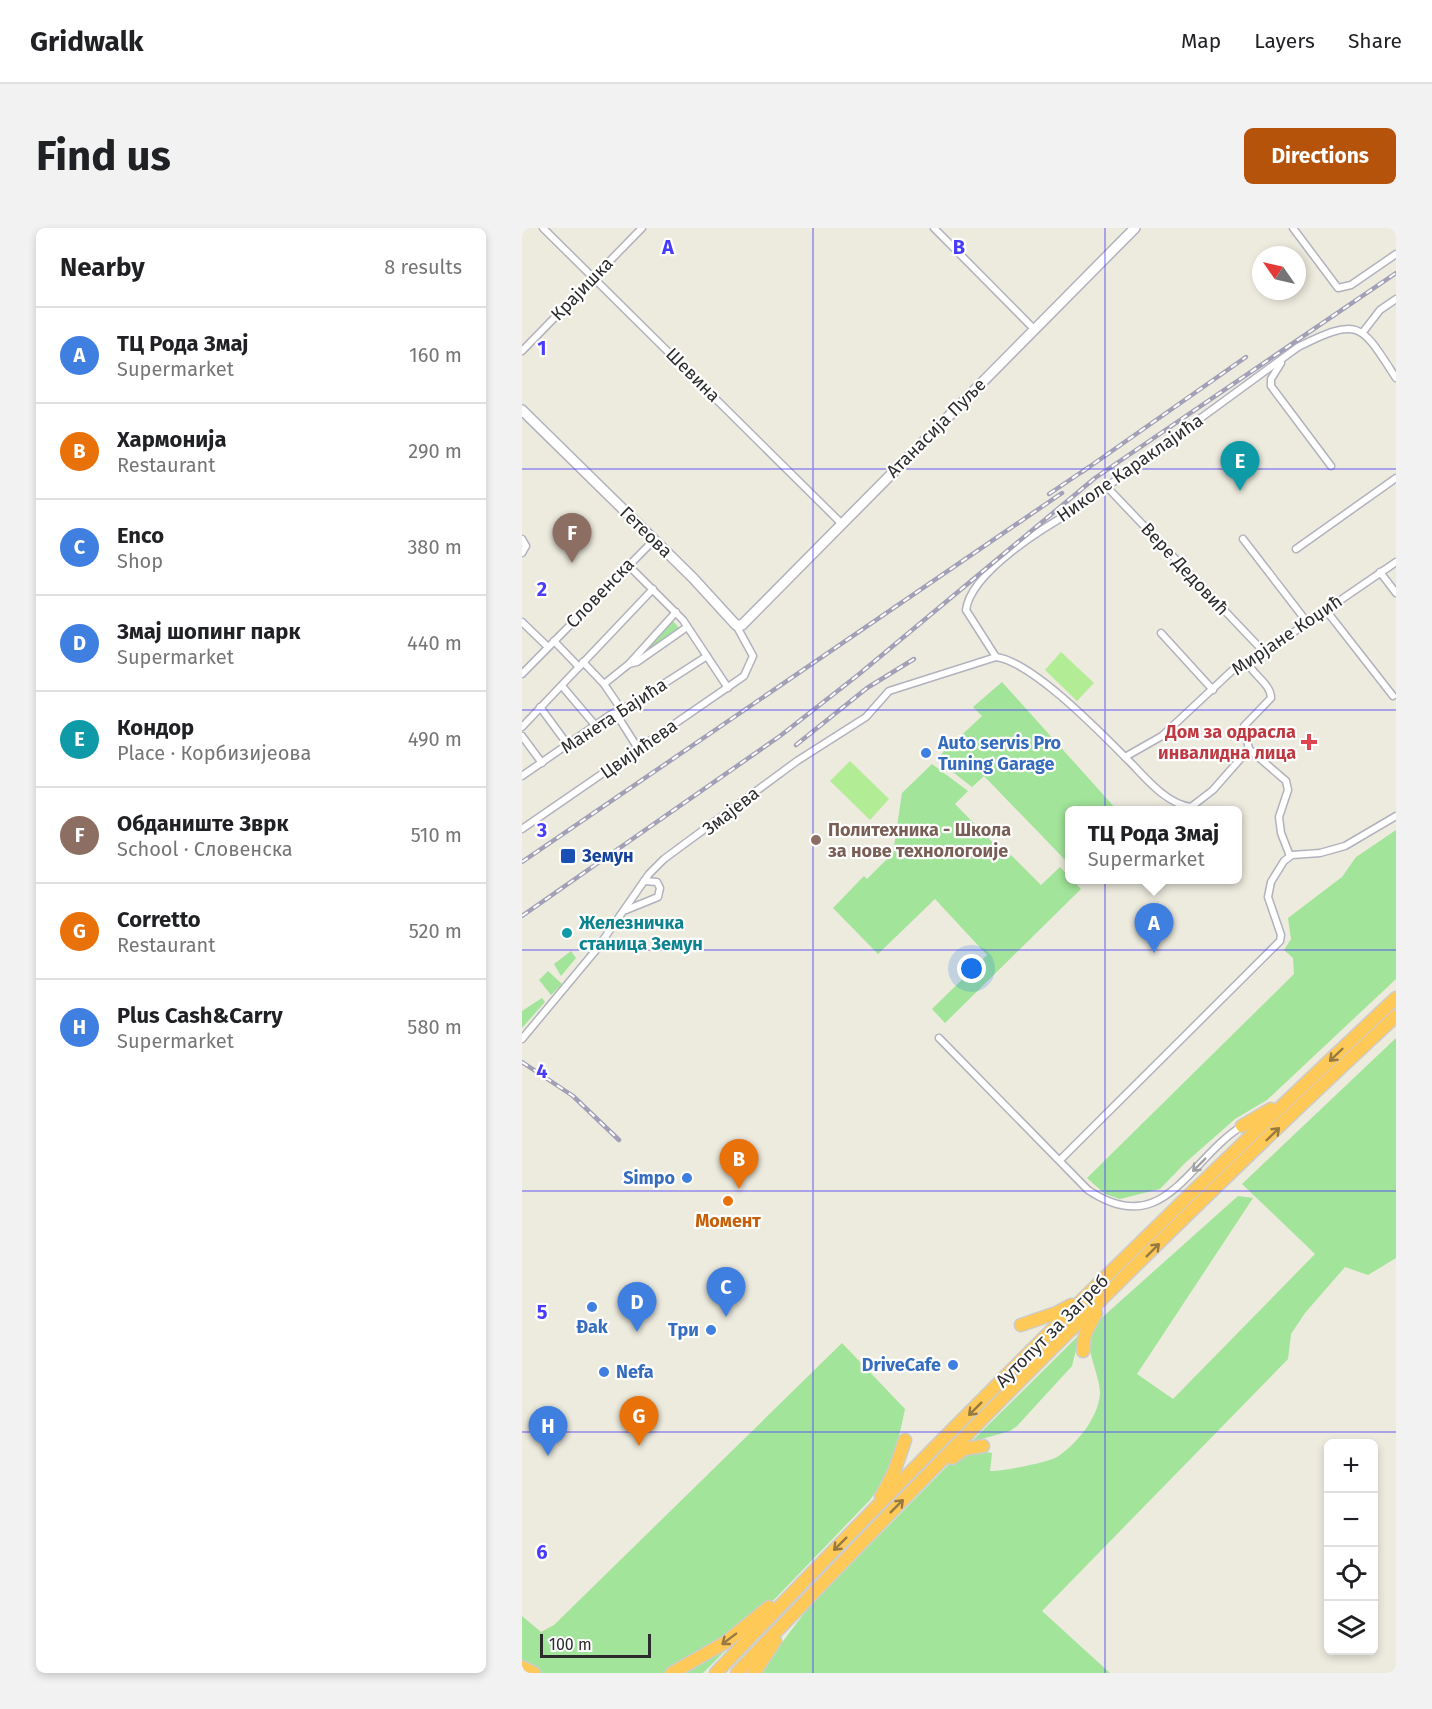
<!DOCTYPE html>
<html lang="en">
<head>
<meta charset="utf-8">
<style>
	:root { --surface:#fff; --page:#f2f2f2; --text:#202124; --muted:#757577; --line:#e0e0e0; --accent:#b45309 }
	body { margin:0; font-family:"Fira Sans",sans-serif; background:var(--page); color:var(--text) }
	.controls { position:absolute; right:18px; bottom:18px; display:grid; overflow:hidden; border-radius:9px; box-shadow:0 3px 9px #0003 }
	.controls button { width:54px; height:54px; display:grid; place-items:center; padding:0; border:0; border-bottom:2px solid var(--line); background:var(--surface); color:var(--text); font:30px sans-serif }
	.compass { position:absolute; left:730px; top:18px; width:54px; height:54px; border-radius:50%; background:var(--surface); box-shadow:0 3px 9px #0003; rotate:304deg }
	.scale { position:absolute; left:18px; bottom:15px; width:111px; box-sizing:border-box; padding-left:6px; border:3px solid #2c2c2c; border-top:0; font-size:16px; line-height:21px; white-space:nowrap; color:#2c2c2c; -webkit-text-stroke:4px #fff; paint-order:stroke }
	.you { position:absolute; left:450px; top:741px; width:21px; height:21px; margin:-15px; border:4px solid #fff; border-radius:50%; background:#1a73e8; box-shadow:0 0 0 9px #1a73e833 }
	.badge { display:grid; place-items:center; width:39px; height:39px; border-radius:50%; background:var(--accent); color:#fff; font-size:20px; font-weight:700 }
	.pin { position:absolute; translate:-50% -50px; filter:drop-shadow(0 2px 3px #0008) }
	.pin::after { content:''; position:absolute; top:32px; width:21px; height:18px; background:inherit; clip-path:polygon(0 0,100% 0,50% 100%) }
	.popup { position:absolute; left:543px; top:578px; width:177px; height:78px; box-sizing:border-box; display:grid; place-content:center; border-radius:9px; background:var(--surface); filter:drop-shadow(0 2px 4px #0005); font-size:20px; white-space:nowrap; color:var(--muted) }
	.popup b { font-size:22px; color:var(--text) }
	.popup::after { content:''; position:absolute; left:50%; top:100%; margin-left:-12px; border:12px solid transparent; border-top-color:var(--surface) }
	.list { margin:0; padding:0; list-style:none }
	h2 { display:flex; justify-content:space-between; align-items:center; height:78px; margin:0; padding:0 24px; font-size:26px }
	h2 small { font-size:20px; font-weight:400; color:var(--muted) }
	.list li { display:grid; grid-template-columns:39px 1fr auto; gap:18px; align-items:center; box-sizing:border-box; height:96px; padding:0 24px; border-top:2px solid var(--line) }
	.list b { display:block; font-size:22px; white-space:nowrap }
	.list p { margin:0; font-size:20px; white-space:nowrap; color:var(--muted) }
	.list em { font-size:20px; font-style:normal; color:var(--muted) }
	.icon { flex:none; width:33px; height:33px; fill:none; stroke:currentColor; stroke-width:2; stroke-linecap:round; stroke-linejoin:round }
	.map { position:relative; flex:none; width:874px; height:1445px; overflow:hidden; border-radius:9px }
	header { display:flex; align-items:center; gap:36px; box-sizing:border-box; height:84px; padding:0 30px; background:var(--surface); border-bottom:2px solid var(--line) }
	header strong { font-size:28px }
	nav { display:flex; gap:33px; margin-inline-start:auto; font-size:21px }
	.intro { display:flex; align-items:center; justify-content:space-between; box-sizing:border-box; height:144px; padding:0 36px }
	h1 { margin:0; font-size:42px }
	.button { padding:15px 27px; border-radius:9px; background:var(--accent); color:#fff; font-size:21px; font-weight:700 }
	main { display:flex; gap:36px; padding:0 36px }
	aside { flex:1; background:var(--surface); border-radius:9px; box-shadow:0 3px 9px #0003 }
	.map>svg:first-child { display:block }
	.green { fill:#a1e49a }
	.pitch { fill:#b2ec95 }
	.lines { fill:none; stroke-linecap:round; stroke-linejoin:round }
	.street-casing { stroke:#b2b2bf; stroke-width:9 }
	.secondary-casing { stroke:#b2b2bf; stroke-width:12 }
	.highway-casing { stroke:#ccc; stroke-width:15 }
	.street { stroke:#fff; stroke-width:6 }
	.secondary { stroke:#fff; stroke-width:9 }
	.highway { stroke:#ffc957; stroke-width:12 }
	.rail-casing { stroke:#a2a0b6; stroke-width:4.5 }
	.rail { stroke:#fff; stroke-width:2; stroke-dasharray:7; stroke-linecap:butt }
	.oneway { stroke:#967a42 }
	.oneway2 { stroke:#a0a0a0 }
	.grid { fill:none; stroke:#483cfc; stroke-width:1.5; stroke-opacity:0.55 }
	.health-dot { fill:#e0444e; stroke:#fff; stroke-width:2 }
	.shop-dot { fill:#3f7fe0; stroke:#fff; stroke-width:2 }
	.education-dot { fill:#8d6e63; stroke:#fff; stroke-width:2 }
	.transit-dot { fill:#1a4fb4; stroke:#fff; stroke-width:2 }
	.culture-dot { fill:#0f9aa8; stroke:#fff; stroke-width:2 }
	.food-dot { fill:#e8710a; stroke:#fff; stroke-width:2 }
	.labels { text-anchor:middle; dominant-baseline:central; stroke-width:4.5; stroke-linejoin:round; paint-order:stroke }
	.street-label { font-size:18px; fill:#2c2c2c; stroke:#fff }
	.health-label { font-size:18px; font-weight:bold; fill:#be3a42; stroke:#fff; text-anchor:end }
	.shop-label { font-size:18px; font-weight:bold; fill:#366cbe; stroke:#fff; text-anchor:end }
	.education-label { font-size:18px; font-weight:bold; fill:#785e54; stroke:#fff; text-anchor:start }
	.transit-label { font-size:18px; font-weight:bold; fill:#164399; stroke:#fff; text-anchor:start }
	.culture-label { font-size:18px; font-weight:bold; fill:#0d838f; stroke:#fff; text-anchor:start }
	.food-label { font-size:18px; font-weight:bold; fill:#c56008; stroke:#fff }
	.grid-label { font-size:20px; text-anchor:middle; font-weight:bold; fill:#483cfc; stroke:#fff; stroke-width:4.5; stroke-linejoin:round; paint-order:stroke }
</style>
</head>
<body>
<header>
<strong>Gridwalk</strong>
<nav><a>Map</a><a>Layers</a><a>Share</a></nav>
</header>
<div class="intro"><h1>Find us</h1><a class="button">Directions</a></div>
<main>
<aside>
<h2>Nearby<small>8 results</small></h2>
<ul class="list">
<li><span class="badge" style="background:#3f7fe0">A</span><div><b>ТЦ Рода Змај</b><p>Supermarket</p></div><em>160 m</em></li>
<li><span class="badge" style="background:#e8710a">B</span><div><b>Хармонија</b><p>Restaurant</p></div><em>290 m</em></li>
<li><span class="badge" style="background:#3f7fe0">C</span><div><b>Enco</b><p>Shop</p></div><em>380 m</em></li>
<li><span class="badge" style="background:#3f7fe0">D</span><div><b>Змај шопинг парк</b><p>Supermarket</p></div><em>440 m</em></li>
<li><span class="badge" style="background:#0f9aa8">E</span><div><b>Кондор</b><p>Place · Корбизијеова</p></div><em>490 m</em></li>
<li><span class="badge" style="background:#8d6e63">F</span><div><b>Обданиште Зврк</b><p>School · Словенска</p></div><em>510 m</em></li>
<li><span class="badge" style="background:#e8710a">G</span><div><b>Corretto</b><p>Restaurant</p></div><em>520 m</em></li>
<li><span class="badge" style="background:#3f7fe0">H</span><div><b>Plus Cash&amp;Carry</b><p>Supermarket</p></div><em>580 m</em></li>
</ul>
</aside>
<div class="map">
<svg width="874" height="1445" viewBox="0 0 874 1445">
	<rect width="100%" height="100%" fill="#edebde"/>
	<g class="green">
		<path d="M150,392L158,401L117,429L115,427Z"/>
		<path d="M480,454L595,582H548V637L462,548L450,559L414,531L460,488L451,479Z"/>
		<path d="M410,536L446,563L433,576L486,630L489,627L519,657L538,639L559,661L423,795L410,781L465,727L413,671L356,726L311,680L342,648L345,651L371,625L380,565Z"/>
		<path d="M874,602V751L745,872L713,891L663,935L638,961L598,971L583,966L565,950L772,746L771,730L762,722L769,711L766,690L820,649L834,629Z"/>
		<path d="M49,723L54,730L39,748L32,736Z"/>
		<path d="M26,743L40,756L29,767L17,752Z"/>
		<path d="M20,770L23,774L0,800V783Z"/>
		<path d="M874,810V1030L846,1047L823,1039L783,1085L769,1106L766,1131L520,1383L588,1445H237L286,1380L435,1228L458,1223L470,1225L468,1243C479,1244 527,1234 535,1229C555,1216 577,1189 578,1165C578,1150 565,1122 567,1111C567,1106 573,1099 575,1094L716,968L731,970L615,1146L651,1171L793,1026L720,956Z"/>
		<path d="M558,1106L550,1138L495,1198L488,1203L449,1214Z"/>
		<path d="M320,1115L383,1181C376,1215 369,1244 348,1272L247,1377L223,1396L163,1434L142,1445H18L0,1435V1388L19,1404L32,1397Z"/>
		<path d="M213,1413L181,1445H159Z"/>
	</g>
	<g class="pitch">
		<path d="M539,424L572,455L555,473L523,442Z"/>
		<path d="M328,533L367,571L348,592L308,553Z"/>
	</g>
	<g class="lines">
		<defs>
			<g id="street">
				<path d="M21,0L319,295"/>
				<path d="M412,0L512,101"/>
				<path d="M771,0L816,60L829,57L874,26"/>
				<path d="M841,104L858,82L874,71"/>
				<path d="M0,123L120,0"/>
				<path d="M759,135L749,151V158L809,238"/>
				<path d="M584,258L742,424"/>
				<path d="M0,311L4,318L0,325"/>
				<path d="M721,311L785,394"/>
				<path d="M774,321L874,250"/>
				<path d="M106,337L161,392L206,460"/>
				<path d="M858,344L874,365"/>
				<path d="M803,381L871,468"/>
				<path d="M0,394L26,419"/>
				<path d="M639,405L691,462"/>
				<path d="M32,413L57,439"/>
				<path d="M474,429L444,382C449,344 522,299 553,282L776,119C838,88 839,96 874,150"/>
				<path d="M474,429C511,434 579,505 607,533C623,549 644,576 669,579L691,562L727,521L722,498L749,470C749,456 731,447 725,434"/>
				<path d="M61,434L82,456L99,481"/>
				<path d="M107,436L154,384"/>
				<path d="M0,446L132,312"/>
				<path d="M82,456L107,436L115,434L165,399"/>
				<path d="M40,458L73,497"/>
				<path d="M18,479L46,517"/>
				<path d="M93,484L117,522"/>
				<path d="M0,499L131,361"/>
				<path d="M0,508L20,535"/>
				<path d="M727,521L764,553L766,562L757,589L759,605L768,628"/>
				<path d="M603,529L640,508L715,438L734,430L874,334"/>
				<path d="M0,548L88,487L115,473L185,428"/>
				<path d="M0,601L222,448L231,428L214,397"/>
				<path d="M104,682L136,669L138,660L135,654L122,653"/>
				<path d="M417,810L566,962C642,1013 666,932 720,898"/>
				<path d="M0,811L74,722L127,646L142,631L275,533L344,489L367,463L474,429"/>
				<path d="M538,932L758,713L759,707L746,669L749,654L762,633L770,627L798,625L823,618L874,588"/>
			</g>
			<path id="secondary" d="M0,182L171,350L214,397H220L613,0"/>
			<g id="highway">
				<path d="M720,898L749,881"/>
				<path d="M499,1097L534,1085L549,1077"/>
				<path d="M561,1123L563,1106L574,1085"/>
				<path d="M430,1230L442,1221L461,1218"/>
				<path d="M359,1269L372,1244L383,1212"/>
				<path d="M0,1439L12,1445"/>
				<path d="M150,1445L204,1414L247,1379"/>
				<path d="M194,1445C414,1214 641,988 874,770"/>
				<path d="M215,1445C428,1220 647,999 874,788"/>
				<path d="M232,1445L253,1413"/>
			</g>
		</defs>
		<use href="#street" class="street-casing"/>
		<use href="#secondary" class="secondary-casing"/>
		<use href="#highway" class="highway-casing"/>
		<use href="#street" class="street"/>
		<use href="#secondary" class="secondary"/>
		<use href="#highway" class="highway"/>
		<defs>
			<g id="rail">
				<path d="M560,244L724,129"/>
				<path d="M527,266L567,239"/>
				<path d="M274,517L345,460L392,431"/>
				<path d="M0,634L540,265"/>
				<path d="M0,688L258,508L336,447L573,250L874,45"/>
				<path d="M0,834L51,868L97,912"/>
			</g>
		</defs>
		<use href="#rail" class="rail-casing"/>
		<use href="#rail" class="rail"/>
	</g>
	<defs><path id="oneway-shaft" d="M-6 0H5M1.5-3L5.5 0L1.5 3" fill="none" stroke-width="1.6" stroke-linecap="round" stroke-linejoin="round" transform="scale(1.5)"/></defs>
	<g class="oneway">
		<use href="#oneway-shaft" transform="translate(814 827) rotate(136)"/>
		<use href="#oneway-shaft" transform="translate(751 906) rotate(-44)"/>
		<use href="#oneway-shaft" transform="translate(631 1022) rotate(-45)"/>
		<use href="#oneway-shaft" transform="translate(453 1181) rotate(135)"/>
		<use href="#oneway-shaft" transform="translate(375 1278) rotate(-45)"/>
		<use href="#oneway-shaft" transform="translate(318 1316) rotate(135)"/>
		<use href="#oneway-shaft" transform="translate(207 1411) rotate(143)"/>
	</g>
	<use class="oneway2" href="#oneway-shaft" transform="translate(677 937) rotate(135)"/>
	<path class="grid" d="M291,0V1445M583,0V1445M0,241H874M0,482H874M0,722H874M0,963H874M0,1204H874"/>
	<path class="health-dot" d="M784 505h6v6h6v6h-6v6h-6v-6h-6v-6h6z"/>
	<g class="shop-dot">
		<circle cx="404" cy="525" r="6"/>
		<circle cx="165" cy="950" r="6"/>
		<circle cx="70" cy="1079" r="6"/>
		<circle cx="189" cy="1102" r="6"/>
		<circle cx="431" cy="1137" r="6"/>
		<circle cx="82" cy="1144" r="6"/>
	</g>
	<circle class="education-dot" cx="294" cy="612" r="6"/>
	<rect class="transit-dot" x="38" y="620" width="16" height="16" rx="3"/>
	<circle class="culture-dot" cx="45" cy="705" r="6"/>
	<circle class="food-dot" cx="206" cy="973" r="6"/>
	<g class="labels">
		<g class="street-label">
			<text transform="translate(60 61) rotate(-46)">Крајишка</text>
			<text transform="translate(171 147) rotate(45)">Шевина</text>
			<text transform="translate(414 200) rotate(-45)">Атанасија Пуље</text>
			<text transform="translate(608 240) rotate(-35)">Николе Караклајића</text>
			<text transform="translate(124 304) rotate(44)">Гетеова</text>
			<text transform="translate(663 341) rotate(47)">Вере Дедовић</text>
			<text transform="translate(78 365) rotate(-46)">Словенска</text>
			<text transform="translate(765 407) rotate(-34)">Мирјане Коџић</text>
			<text transform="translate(92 488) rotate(-33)">Манета Бајића</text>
			<text transform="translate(117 521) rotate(-35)">Цвијићева</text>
			<text transform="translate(209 583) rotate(-38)">Змајева</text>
			<text transform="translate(530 1103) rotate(-45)">Аутопут за Загреб</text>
		</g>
		<g class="health-label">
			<text x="774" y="504">Дом за одрасла<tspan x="774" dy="21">инвалидна лица</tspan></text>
		</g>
		<g class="shop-label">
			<text x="416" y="515" text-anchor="start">Auto servis Pro<tspan x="416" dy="21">Tuning Garage</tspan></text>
			<text x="153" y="950">Simpo</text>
			<text x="70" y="1099" text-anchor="middle">Đak</text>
			<text x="177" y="1102">Три</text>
			<text x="419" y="1137">DriveCafe</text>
			<text x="94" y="1144" text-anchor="start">Nefa</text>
		</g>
		<g class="education-label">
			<text x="306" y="602">Политехника - Школа<tspan x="306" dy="21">за нове технологоије</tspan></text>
		</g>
		<g class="transit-label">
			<text x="60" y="628">Земун</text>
		</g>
		<g class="culture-label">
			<text x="57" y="695">Железничка<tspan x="57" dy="21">станица Земун</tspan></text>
		</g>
		<g class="food-label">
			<text x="206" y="993">Момент</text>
		</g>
	</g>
	<g class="grid-label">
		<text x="146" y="26">A</text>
		<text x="437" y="26">B</text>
		<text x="20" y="127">1</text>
		<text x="20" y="368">2</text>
		<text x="20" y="609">3</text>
		<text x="20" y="850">4</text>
		<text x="20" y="1091">5</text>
		<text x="20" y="1331">6</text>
	</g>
</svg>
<div class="controls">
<button>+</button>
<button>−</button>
<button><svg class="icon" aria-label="locate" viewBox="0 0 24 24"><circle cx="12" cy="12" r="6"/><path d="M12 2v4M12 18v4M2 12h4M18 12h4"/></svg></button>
<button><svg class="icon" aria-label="layers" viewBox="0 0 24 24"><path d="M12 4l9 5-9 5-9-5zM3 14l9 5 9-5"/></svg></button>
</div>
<svg class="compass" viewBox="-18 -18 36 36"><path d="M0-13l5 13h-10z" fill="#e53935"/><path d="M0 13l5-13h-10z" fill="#757577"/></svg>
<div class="scale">100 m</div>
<div class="you"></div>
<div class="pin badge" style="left:632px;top:725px;background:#3f7fe0">A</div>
<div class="popup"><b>ТЦ Рода Змај</b>Supermarket</div>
<div class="pin badge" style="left:217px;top:961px;background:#e8710a">B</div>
<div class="pin badge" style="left:204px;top:1089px;background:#3f7fe0">C</div>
<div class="pin badge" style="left:115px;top:1104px;background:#3f7fe0">D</div>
<div class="pin badge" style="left:718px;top:263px;background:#0f9aa8">E</div>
<div class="pin badge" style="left:50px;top:335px;background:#8d6e63">F</div>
<div class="pin badge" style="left:117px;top:1218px;background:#e8710a">G</div>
<div class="pin badge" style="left:26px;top:1228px;background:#3f7fe0">H</div>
</div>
</main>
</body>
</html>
